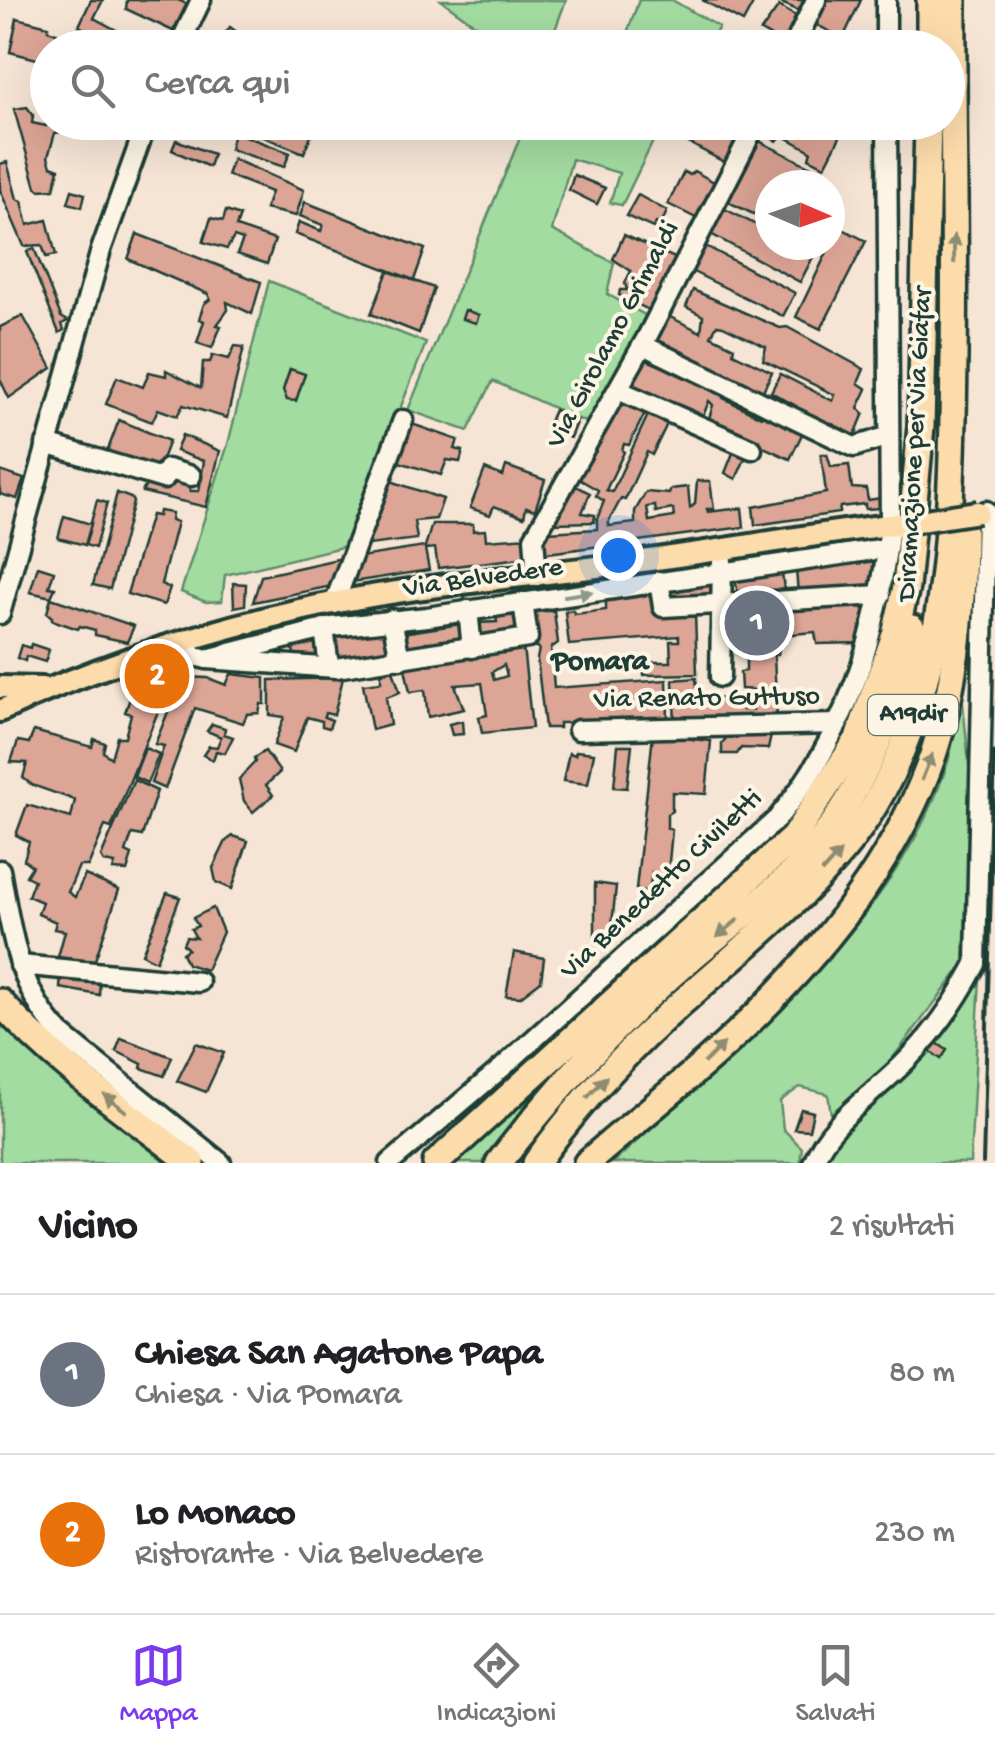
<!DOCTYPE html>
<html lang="it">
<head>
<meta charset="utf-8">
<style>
	:root { --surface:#fff; --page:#f2f2f2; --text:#202124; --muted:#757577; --line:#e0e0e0; --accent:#7c3aed }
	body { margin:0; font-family:"Gochi Hand",sans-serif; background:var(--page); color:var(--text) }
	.compass { position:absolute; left:755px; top:170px; width:90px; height:90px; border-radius:50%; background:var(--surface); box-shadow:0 10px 40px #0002; rotate:92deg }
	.you { position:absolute; left:618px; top:555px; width:35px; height:35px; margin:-25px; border:8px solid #fff; border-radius:50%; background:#1a73e8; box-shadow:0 0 0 15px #1a73e833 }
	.badge { display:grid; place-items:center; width:65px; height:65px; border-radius:50%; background:var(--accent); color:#fff; font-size:32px; font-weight:700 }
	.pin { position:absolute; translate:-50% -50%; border:5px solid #fff; box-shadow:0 2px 10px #0006 }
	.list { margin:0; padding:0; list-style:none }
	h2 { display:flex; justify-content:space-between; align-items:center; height:130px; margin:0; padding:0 40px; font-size:42px }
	h2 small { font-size:32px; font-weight:400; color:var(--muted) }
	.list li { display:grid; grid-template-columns:65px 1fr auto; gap:30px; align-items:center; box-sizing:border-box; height:160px; padding:0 40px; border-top:2px solid var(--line) }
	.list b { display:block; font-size:38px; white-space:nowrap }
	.list p { margin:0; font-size:32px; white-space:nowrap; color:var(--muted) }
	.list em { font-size:32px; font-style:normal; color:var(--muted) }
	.icon { flex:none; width:55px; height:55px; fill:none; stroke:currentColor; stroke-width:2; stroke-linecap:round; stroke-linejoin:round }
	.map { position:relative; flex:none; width:995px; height:1163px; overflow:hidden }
	.search { position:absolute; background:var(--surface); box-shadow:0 10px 40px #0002; left:30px; right:30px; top:30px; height:110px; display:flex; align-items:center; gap:25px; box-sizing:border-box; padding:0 35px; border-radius:55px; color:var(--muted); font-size:38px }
	.sheet { height:450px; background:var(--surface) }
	nav { display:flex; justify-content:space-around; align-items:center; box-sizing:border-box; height:140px; border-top:2px solid var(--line); background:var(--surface); font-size:28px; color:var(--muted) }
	nav a { display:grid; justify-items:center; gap:5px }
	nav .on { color:var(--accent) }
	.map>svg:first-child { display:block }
	.green { fill:#a3dca1; stroke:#618c6a; stroke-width:2.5 }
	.building { fill:#dda596; stroke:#1f3d34; stroke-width:2.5; fill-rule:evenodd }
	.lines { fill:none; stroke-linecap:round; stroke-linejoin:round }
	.minor-casing { stroke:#1f3d34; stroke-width:25 }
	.major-casing { stroke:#1f3d34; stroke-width:28 }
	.highway-casing { stroke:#1f3d34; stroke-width:32 }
	.minor { stroke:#fcf5e5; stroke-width:18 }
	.major { stroke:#fddcac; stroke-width:20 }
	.highway { stroke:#fddcac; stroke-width:25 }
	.rail { stroke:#1f3d34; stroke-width:4 }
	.major-bridge-casing { stroke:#1f3d34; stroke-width:28; stroke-linecap:butt }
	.major-bridge { stroke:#fddcac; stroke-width:20 }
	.oneway { fill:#8e8c70 }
	.oneway2 { fill:#8e998c }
	.labels { text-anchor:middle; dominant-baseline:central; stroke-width:8; stroke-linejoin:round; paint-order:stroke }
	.shield { fill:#fcf5e5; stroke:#617469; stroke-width:2.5 }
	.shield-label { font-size:25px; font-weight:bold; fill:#1f3d34 }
	.street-label { font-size:28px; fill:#1f3d34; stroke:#fcf5e5 }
	.neighbourhood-label { font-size:30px; font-weight:bold; fill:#1f3d34; stroke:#fcf5e5 }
</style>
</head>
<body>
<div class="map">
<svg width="995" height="1163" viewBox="0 0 995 1163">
	<rect width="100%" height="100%" fill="#f6e5d5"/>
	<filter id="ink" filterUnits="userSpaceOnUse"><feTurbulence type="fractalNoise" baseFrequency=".01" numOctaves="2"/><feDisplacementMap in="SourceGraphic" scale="20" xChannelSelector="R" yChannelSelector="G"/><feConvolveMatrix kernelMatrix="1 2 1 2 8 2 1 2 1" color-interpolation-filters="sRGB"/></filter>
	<g filter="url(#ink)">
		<g class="green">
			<path d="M441,0H566L552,38L574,47H506Z"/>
			<path d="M639,0H672L719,27L707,47H622Z"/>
			<path d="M526,123H662L622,205L610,203L619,173L572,159L552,230L614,263L607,294L652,319L592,425L493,381L468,431L408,410Z"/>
			<path d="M269,281L426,343L346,546L225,575L222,601L206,602L181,592L228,444Z"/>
			<path d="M962,693L971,785L964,964L886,1067L831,1114L828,1094L800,1087L780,1101L783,1129L802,1148L800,1163H613C733,1053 893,927 946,768C954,744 957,717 962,693Z"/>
			<path d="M980,978L970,1163H826L828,1151L837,1139L941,1033Z"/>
			<path d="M0,1021L33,1054L176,1163H0Z"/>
			<path d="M541,1090L485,1163H449Z"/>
		</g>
		<g class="building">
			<path d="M91,0H103L94,18L118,31L111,42L79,26Z"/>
			<path d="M127,0H178L187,4L173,31L126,9Z"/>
			<path d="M702,0H755L743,22Z"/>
			<path d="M775,0H809L804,13Z"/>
			<path d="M822,0H861L843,38L811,22Z"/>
			<path d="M779,6L800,19L785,45L761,31Z"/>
			<path d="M17,18L48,26V30L59,34L57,45L48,48V62L10,52Z"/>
			<path d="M230,27L241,35L230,48H214Z"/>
			<path d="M739,38L760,47V48H734Z"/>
			<path d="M27,107L33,115L32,123L46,126L47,120L64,125L62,132L55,133L48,157L51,166L59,169L54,189L39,190L36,187L14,109Z"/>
			<path d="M226,122H304L302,126L313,130L304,153Z"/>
			<path d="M681,122H748L726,163L674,135Z"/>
			<path d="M763,122H831L844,129L825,166L809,158L811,151L782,135L777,141L759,132Z"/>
			<path d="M234,132L290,153L284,167L230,149Z"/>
			<path d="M753,138L825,174L819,185H770V222L724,200Z"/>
			<path d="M176,140L213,154L209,167L172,150Z"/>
			<path d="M233,159L304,190L296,216L265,209L271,192L227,175Z"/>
			<path d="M7,162L17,199L22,201L28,225L47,220L56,255L46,257L42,245L24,246L0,190V164Z"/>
			<path d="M694,171L714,182L696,218L668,204L684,172L690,175Z"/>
			<path d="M574,175L605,188L597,204L569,190Z"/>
			<path d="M72,190L85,194L82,207L68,203Z"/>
			<path d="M638,195L667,211L661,225L656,223L653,228L626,216Z"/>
			<path d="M305,202L425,249L414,280L295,234L299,222L321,231L323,225L300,216Z"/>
			<path d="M719,206L770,232V245H795L814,255L800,282L707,232Z"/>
			<path d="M226,211L240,216L236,227L275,240L267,264L237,254L243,240L234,237L227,249L203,242L211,218L223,221Z"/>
			<path d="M839,227L866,241L821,329L796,317Z"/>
			<path d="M137,234L261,282L252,314L227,302L228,310L217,325L221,326L212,348L197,343L204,321L199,319L204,304L210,299L208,294L128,259Z"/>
			<path d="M624,235L675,258L649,310L619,295L620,290H627L625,283L631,271L613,259Z"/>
			<path d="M700,243L795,293L783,316L687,269Z"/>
			<path d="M34,248L61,317L68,321L62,324L64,330L59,333L27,252Z"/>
			<path d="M388,271L434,288L419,333L371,314Z"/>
			<path d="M693,290L780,328L787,327L864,369L858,383L867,389L858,408L864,413L852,442L795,412L796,406L771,392L780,374L833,401L835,395L763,360L766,347L723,326L717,325L711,336L734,347L733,353L772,372L761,395L650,339L666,315L701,332L703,316L686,307Z"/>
			<path d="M465,310L479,315L476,323L462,319Z"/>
			<path d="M23,316L52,368L9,398L0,379V327Z"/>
			<path d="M235,346L244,347L227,418L183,405L177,416L158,409L152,422L106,404L117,377L143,387L149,372L166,376V370L201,388L203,362H210L213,355L229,359Z"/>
			<path d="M641,358L718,387L716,393L722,394L723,398L761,417L766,411L804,430L790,459L708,422L713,405L709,401L703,416L626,384Z"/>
			<path d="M290,369L305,374L296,401L287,400L283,390Z"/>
			<path d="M621,401L645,413L629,445L624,444L622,450L624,452L606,490L612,492L648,415L667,424L652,455L647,452L625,500L621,499L609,521V526L635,523V511L646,492L669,494L671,489L688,487L690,508L695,504L697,481H710L714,509H707L708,512L742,508L744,527L540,554L539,541L548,532L597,529V519L604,501L596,496L598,490L579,479ZM655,506L656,512L673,509L674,517L649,521L647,507Z"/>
			<path d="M554,410L577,420L570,438L547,426Z"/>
			<path d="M119,420L169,441L157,472L106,455Z"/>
			<path d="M409,423L458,440L455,449L463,451L460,462L447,460L441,475L396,461Z"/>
			<path d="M182,435L220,451L206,507L142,492L149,480L190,483V491H199L204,461L176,451Z"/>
			<path d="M735,448L747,454L736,479L725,473Z"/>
			<path d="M821,454H827L831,467L849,465L852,488L866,489L868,500L881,498V508L865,509V504L840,507L839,513L755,525L753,507L826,493Z"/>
			<path d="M506,466L545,480L535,510L526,507L524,517L494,506L490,515L470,508L485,469L503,476Z"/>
			<path d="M0,471L24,479L17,499L0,494Z"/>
			<path d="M388,480L443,499L436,519L414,521L417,539L369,545L366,534L372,531L371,522Z"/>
			<path d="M576,486L590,493L582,513L595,515L594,522L556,523Z"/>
			<path d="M117,493L131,498L133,502L110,589L93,585Z"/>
			<path d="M97,500L107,503L95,548L85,545Z"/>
			<path d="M159,511L172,513L171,520L177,522L161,584L170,588L164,605L127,594L151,515L158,516Z"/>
			<path d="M64,516L91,524L85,545L58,538Z"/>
			<path d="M432,524H473V531L485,530L486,540L528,537L529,557L438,568L435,548L425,549L429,570L346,583L353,558L425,547Z"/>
			<path d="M342,558L332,586L253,602L261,576Z"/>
			<path d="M873,560L874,589L825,593L824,589L798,593L796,570Z"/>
			<path d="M38,566L54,571L49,587L55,588L51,597L30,592Z"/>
			<path d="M782,572L784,590L738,594L735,579Z"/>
			<path d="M711,581L713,596L668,602L666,587Z"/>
			<path d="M233,583L246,584L245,605L234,607Z"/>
			<path d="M531,587L532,596L514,598L513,588Z"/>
			<path d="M654,591L656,613H695L697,674L644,675V662H671L670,641H679V636L569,645L565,612L572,610L575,614L606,610V598Z"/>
			<path d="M51,598L134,626L127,642L95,635V630L80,626L78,629L52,620V617L47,613Z"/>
			<path d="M864,604L862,643L817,644L815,632L781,635L778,654L774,655L777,720L675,722L673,680L696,678L698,699L742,698V710H753L754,690L741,689L740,672L746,671V654H739V638L775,637V609Z"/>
			<path d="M739,610H774L773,636H740Z"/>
			<path d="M530,611H554L558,643L551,648L554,688L667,680L668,722L559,723V728H545L537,659L539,649L535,646Z"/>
			<path d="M516,612L520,633L476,643V623L497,622L496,615Z"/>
			<path d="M461,624L465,637L459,639L460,645L434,648V642H426L419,649L404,651L402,633Z"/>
			<path d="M386,627L391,655L331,662L330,637Z"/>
			<path d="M318,637L319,655L295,659L292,644Z"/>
			<path d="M31,644L49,650L45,662L26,656L25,661L17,658L21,645L30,648Z"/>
			<path d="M523,647L532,728L482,733L479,717L487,715L482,683L455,685L464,709L428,717L425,690L410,692L405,668ZM504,665L507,676L494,680L492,672Z"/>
			<path d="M393,670L400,692L386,697L390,725L372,730L363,684L381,682V673Z"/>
			<path d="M153,672L176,675L165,700H156V704H161L111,828L105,826L88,866H79L68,892L75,897L85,875L119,890L94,963L58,957L65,931L54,929L56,922L38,914L42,902L28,896L34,880L26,876L32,866L24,860L29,842L16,835L27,805L71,818L75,800L32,785L23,778L27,763L11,762L18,741L29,743L34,731L92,747L94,739L105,743L103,752L111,758L117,737H125L131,714L125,712L132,693L145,697Z"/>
			<path d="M231,674L265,678V704H261L259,713L247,714L243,723L195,708L165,789L151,783L164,746L155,744L182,677L208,678L226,685Z"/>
			<path d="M343,678L334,715L325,713L324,717L332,720L329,728L322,726V721L307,717L294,752L274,745L284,717L270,715V680Z"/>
			<path d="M462,721L463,734L452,735L449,724Z"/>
			<path d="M212,724L225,728L224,734L233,737L225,753L216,751L213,760L203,755L209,746L217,747L221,737L207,731Z"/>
			<path d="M759,731V736H771L768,749L741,748L737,754H722V743L732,732Z"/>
			<path d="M653,735L711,741L706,794L672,792V811L667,814V828L672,830L668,873L652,872L649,893L636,889Z"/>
			<path d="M618,745H632L627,788L614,787Z"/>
			<path d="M145,748L159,754L147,783L134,777Z"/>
			<path d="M265,751L280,772L266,785L273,795L253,812L244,801L239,779L255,762L254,758Z"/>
			<path d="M576,751L594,753L588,784L563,781L569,753L575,755Z"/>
			<path d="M134,780L157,791L142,836L132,834L126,852L132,855L127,871L113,870L115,864L104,862L101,857Z"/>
			<path d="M233,836L248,841L232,889L216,882L213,868L226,841Z"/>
			<path d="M595,883L616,886L610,944H595Z"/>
			<path d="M167,893L180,897L156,961L142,954Z"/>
			<path d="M213,908L223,932L206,970L187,964L182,953L188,949L183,944L186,937L196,938L191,929L198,926L193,918Z"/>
			<path d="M514,952L544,958L541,981L520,997L506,996Z"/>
			<path d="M61,975L100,980L99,995L60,988Z"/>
			<path d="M121,1038L172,1057L164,1076L141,1068L142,1064L116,1051Z"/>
			<path d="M934,1041L947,1050L941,1059L928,1050Z"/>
			<path d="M196,1043L224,1053L206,1092L177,1081Z"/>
			<path d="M801,1109L813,1112L809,1130L794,1129Z"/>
		</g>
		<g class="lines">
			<defs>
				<g id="minor">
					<path d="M886,0V48"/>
					<path d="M178,48L201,0"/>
					<path d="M793,48L816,0"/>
					<path d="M643,345L854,447L889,436"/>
					<path d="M618,390L752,449"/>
					<path d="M46,444L164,479L167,469L191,476"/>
					<path d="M537,576L534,538L646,339L757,122"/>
					<path d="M659,581L663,607L881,595"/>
					<path d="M334,604L403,420"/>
					<path d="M468,610L472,648"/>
					<path d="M0,614L101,250L147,122"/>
					<path d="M392,619L400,659"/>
					<path d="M324,628L329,667"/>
					<path d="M187,642L194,656L207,659L336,668L528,638L523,602"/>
					<path d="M207,659L332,627L427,617L887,548"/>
					<path d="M720,677L722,561"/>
					<path d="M578,730L838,724"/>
					<path d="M0,870C11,929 17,988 60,1033L221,1163"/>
					<path d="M20,965L199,982"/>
					<path d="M390,1163L503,1067L777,819C848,733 878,634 890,525L887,122"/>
					<path d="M813,1163C827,1124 873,1094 902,1065C932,1036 956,1002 976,964L986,511"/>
				</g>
				<g id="major">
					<path d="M0,687L42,688"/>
					<path d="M0,711C93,668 195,634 295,611C401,586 512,579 619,564C715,552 810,534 906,523"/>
				</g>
				<g id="highway">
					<path d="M930,0V48"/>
					<path d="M0,1002C56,1064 126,1112 192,1163"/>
					<path d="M436,1163L793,838L858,739L895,635L906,587L921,426L928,122"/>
					<path d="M499,1163C550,1096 605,1035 668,978C703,946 742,918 778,886C852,821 894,723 912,628"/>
					<path d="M536,1163C568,1118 605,1075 644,1037C710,974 784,920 843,850C951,720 952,516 954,356C956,238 952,119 953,0"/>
					<path d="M587,1163C622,1132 658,1104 692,1074C791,989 890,880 933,755C957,684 963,604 963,529"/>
				</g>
			</defs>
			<use href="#minor" class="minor-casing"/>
			<use href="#major" class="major-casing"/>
			<use href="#highway" class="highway-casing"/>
			<use href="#minor" class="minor"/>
			<use href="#major" class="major"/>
			<use href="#highway" class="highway"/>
			<path class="rail" d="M983,1163L995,752"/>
			<defs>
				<path id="major-bridge" d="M906,523L978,512"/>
			</defs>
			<use href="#major-bridge" class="major-bridge-casing"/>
			<use href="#major-bridge" class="major-bridge"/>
		</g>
		<defs><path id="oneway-solid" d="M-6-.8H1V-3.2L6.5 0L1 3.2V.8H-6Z" transform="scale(2.5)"/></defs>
		<g class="oneway">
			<use href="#oneway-solid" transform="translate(954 249) rotate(-91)"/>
			<use href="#oneway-solid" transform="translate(927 767) rotate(-68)"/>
			<use href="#oneway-solid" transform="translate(831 862) rotate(-48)"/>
			<use href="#oneway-solid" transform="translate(728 928) rotate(140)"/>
			<use href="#oneway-solid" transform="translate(714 1053) rotate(-44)"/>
			<use href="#oneway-solid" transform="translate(597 1087) rotate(-47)"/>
			<use href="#oneway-solid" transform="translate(115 1103) rotate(-142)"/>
		</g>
		<use class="oneway2" href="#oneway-solid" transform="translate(578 594) rotate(-9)"/>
	</g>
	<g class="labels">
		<rect class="shield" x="868" y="695" width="90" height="40" rx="8"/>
		<g class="shield-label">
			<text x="913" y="715">A19dir</text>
		</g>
		<g class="street-label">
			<text transform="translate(614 335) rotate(-62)">Via Girolamo Grimaldi</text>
			<text transform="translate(916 444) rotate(-87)">Diramazione per Via Giafar</text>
			<text transform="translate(483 579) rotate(-8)">Via Belvedere</text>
			<text transform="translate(707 699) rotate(-1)">Via Renato Guttuso</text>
			<text transform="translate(662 885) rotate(-43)">Via Benedetto Civiletti</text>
		</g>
		<g class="neighbourhood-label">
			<text x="600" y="663">Pomara</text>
		</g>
	</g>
</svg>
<svg class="compass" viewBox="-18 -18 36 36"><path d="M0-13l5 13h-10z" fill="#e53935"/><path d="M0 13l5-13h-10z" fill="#757577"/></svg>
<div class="you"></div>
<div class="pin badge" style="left:757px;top:623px;background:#6b7280">1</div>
<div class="pin badge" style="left:157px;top:676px;background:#e8710a">2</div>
<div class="search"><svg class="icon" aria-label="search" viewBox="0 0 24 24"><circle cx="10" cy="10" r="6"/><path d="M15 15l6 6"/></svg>Cerca qui</div>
</div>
<section class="sheet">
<h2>Vicino<small>2 risultati</small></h2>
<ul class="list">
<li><span class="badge" style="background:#6b7280">1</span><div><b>Chiesa San Agatone Papa</b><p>Chiesa · Via Pomara</p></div><em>80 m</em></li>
<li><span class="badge" style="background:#e8710a">2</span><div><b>Lo Monaco</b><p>Ristorante · Via Belvedere</p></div><em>230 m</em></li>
</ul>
</section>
<nav>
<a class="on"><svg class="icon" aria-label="map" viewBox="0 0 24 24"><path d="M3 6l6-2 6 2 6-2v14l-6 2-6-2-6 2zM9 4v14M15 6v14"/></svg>Mappa</a>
<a><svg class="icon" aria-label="directions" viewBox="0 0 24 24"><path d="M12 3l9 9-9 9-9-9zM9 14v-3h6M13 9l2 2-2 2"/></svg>Indicazioni</a>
<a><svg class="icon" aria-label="saved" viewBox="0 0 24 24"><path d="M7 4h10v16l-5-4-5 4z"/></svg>Salvati</a>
</nav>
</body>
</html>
